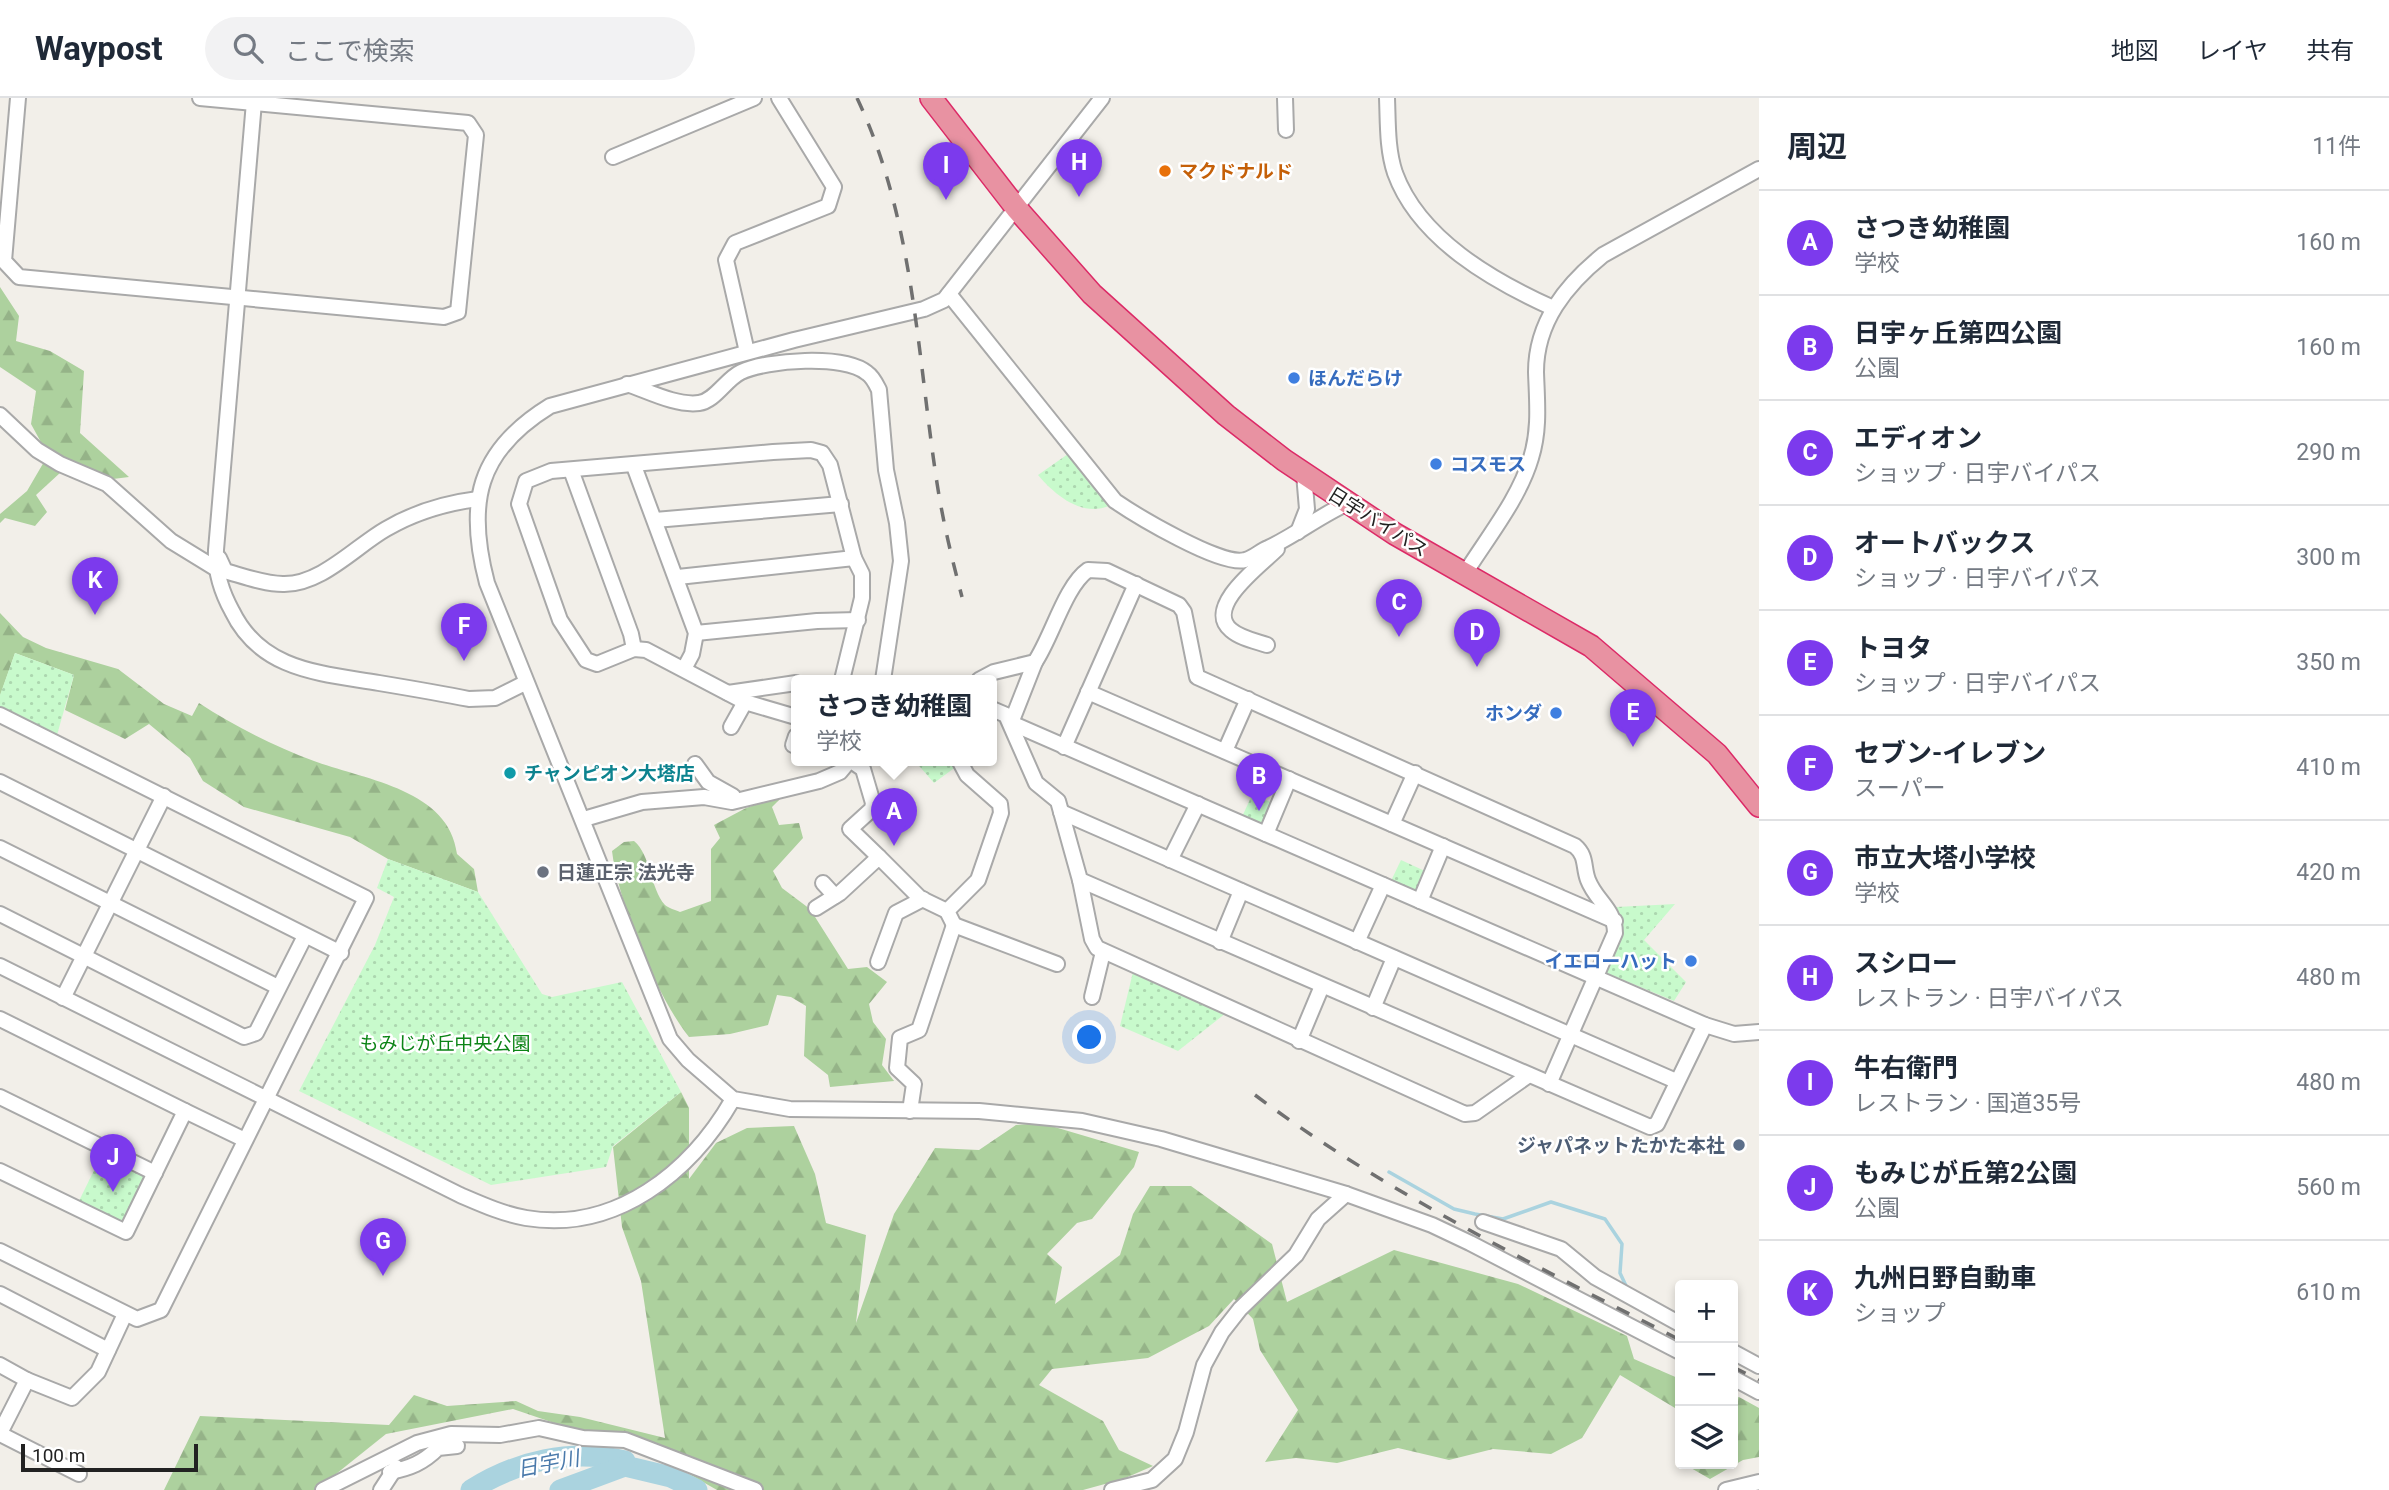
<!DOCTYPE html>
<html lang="ja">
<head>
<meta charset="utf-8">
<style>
	:root { --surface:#fff; --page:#f2f2f3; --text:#1f2937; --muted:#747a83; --line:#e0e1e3; --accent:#7c3aed }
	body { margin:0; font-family:Roboto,"Noto Sans JP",sans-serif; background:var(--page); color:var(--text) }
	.controls { position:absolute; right:21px; bottom:21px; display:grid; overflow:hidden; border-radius:7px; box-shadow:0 4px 10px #0003 }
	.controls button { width:63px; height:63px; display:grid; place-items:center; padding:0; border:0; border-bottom:2px solid var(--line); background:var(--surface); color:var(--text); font:35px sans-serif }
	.scale { position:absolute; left:21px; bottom:18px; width:177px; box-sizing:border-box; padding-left:7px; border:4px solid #222; border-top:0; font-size:19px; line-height:24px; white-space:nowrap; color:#222; -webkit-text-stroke:5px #fff; paint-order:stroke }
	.you { position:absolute; left:1090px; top:940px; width:24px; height:24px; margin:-18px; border:5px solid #fff; border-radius:50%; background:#1a73e8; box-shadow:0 0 0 10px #1a73e833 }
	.badge { display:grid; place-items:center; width:46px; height:46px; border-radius:50%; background:var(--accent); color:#fff; font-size:23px; font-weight:700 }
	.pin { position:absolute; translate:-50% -58px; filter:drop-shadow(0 2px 4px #0008) }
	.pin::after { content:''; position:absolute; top:37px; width:24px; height:21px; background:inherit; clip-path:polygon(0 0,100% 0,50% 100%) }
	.popup { position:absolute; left:791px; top:577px; width:206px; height:91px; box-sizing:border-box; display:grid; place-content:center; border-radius:7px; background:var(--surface); filter:drop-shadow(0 2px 5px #0005); font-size:23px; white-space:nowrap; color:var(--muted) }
	.popup b { font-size:26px; color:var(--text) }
	.popup::after { content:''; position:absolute; left:50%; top:100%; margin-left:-14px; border:14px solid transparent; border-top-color:var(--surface) }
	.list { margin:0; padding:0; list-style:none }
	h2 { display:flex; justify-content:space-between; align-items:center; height:91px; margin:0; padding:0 28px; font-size:30px }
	h2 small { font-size:23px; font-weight:400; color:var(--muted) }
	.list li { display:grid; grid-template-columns:46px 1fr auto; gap:21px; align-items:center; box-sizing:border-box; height:105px; padding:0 28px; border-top:2px solid var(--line) }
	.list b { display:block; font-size:26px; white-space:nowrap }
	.list p { margin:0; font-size:23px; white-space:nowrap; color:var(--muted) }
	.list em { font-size:23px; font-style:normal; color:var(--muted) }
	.icon { flex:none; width:38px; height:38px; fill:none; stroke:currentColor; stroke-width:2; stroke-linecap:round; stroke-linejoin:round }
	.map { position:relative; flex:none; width:1759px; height:1392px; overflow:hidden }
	header { display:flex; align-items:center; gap:42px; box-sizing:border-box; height:98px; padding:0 35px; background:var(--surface); border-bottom:2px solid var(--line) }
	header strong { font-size:33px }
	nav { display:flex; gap:38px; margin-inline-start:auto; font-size:24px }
	.search { width:490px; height:63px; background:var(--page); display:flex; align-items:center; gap:18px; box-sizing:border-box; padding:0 24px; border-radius:38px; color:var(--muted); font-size:26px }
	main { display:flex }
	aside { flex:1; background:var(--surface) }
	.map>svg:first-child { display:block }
	.forest { fill:url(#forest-firs) }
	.park { fill:url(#park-dots) }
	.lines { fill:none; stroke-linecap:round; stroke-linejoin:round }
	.stream { stroke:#aad3df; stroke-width:3.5 }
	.river { stroke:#aad3df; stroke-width:21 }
	.minor-casing { stroke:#a9a9a9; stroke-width:18 }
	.highway-casing { stroke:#dc2a67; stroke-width:24 }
	.minor { stroke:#fff; stroke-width:14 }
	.highway { stroke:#e892a2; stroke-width:21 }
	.rail { stroke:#707070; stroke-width:3.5; stroke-dasharray:14 14; stroke-linecap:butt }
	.food-dot { fill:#e8710a; stroke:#fff; stroke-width:2.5 }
	.shop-dot { fill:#3f7fe0; stroke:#fff; stroke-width:2.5 }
	.culture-dot { fill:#0f9aa8; stroke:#fff; stroke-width:2.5 }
	.worship-dot { fill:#6b7280; stroke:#fff; stroke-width:2.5 }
	.service-dot { fill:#5c6f8a; stroke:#fff; stroke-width:2.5 }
	.labels { text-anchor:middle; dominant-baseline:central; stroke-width:5; stroke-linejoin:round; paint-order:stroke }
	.food-label { font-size:19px; font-weight:bold; fill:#c56008; stroke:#fff; text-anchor:start }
	.shop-label { font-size:19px; font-weight:bold; fill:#366cbe; stroke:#fff; text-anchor:start }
	.street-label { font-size:19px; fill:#222; stroke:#fff }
	.culture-label { font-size:19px; font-weight:bold; fill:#0d838f; stroke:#fff; text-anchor:start }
	.worship-label { font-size:19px; font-weight:bold; fill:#5b616d; stroke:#fff; text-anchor:start }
	.park-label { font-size:19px; fill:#0c8416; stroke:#fff }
	.service-label { font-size:19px; font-weight:bold; fill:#4e5e75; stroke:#fff; text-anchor:end }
	.water-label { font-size:21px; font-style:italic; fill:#4a7aab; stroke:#fff }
</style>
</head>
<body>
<header>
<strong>Waypost</strong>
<div class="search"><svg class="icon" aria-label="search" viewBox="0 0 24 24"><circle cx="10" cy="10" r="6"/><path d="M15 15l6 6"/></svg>ここで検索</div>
<nav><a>地図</a><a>レイヤ</a><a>共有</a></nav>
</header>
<main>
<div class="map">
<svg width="1759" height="1392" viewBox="0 0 1759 1392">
	<defs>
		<pattern id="forest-firs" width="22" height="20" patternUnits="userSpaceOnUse" patternTransform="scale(1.75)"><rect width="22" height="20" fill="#add19e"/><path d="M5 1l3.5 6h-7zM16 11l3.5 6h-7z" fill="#95b388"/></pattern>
		<pattern id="park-dots" width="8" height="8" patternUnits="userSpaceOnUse" patternTransform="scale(1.75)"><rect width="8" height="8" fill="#c8facc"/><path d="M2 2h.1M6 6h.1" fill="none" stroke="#acd6af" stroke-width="1.8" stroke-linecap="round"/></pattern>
	</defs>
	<rect width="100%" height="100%" fill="#f2efe9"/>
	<g class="forest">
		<path d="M0,189L19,218L16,243L50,253L84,273L80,335L129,379L113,381L73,363L36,397L47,414L35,428L5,420L0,425V416L27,393L48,357L31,326L36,293L0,269Z"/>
		<path d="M0,515L23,539L46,550L118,571L164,606L192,618L199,605C234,628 274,648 314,663C365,682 449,691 457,756L474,771L478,794L388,761L350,739L244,709L203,683L190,660L149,626L125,641L65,612L74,577L15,555L0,598Z"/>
		<path d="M784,697L772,709L779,727L799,725L803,740L773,773L782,790L810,811L848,871L867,869L887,884L869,906L873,924L886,941L882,967L894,983L830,989L828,977L804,958L806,908L791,899L777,897L768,927L730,936L689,939C657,899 618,804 612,753L624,744L634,743C651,757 650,790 665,807C668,810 676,812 680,814L711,803V751L720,740L714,727L746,710Z"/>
		<path d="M681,994L689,1010V1081L716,1045L747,1030L794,1028L815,1076L826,1125L866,1137L856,1225L894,1116L935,1050L979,1052L1016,1027L1041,1025L1139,1054L1134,1069L1092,1121L1077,1125L1047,1156L1062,1169L1055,1206L1120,1157L1133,1116L1150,1088H1191L1272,1146L1287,1204L1394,1152L1518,1186L1627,1238L1634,1261L1680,1281V1313L1620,1277L1582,1340L1551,1356L1493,1351L1449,1362L1398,1350L1337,1365L1296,1360L1265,1364L1298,1312L1260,1252L1253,1221L1234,1201L1209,1228L1148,1260L1052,1271L1039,1287L1103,1323L1119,1352L1153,1368L1123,1381L1083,1392H717L666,1363L513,1311L386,1336L316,1392H164L200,1318L389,1327L414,1297L447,1308L516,1303L538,1313L580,1319L665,1340L641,1183L622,1129L613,1049Z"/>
		<path d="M1739,1299L1759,1310V1359L1743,1362L1710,1381L1684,1366H1733V1301Z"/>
	</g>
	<g class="park">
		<path d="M1068,356L1109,408C1081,419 1055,397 1038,377Z"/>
		<path d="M15,555L74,577L55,644L0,617V597Z"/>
		<path d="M914,662H956L957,668L934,685Z"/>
		<path d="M1252,697L1276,706L1265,731L1241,721Z"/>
		<path d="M388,761L478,794L542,896L552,899L622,884L681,994L613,1048L606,1069L491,1087L299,993L375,847L394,799L377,790Z"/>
		<path d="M1401,762L1427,774L1417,797L1390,785Z"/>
		<path d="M1675,806L1644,842L1686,884L1674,903L1604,874C1617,848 1632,836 1616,809Z"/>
		<path d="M1133,874L1226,915L1178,953L1120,928Z"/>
		<path d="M103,1054L144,1076L147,1082L122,1127L77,1107Z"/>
	</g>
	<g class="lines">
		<path class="stream" d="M1389,1074L1454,1111L1475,1116L1503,1121L1551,1104L1605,1121L1622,1146L1620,1175L1627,1190"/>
		<g class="river">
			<path d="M471,1392C517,1363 571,1350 625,1363V1368L671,1379L697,1392"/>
			<path d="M560,1392L625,1368"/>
		</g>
		<defs>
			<g id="minor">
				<path d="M18,0L4,163L19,179L444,219L458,214L476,37L468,25L200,0"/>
				<path d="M1102,0L944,202L924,211L794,242L550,308C477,353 466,405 487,485L670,941L688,962L733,1001L790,1011L979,1013L1082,1023L1161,1041L1346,1096L1432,1127L1470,1145L1680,1254"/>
				<path d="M1285,0L1286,32"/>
				<path d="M1387,0C1388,25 1387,51 1395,75C1419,141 1493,183 1553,210"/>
				<path d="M254,4L216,452C215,474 221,493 232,513C261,573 320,575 379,585C409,590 439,595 469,601L495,600L525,585"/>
				<path d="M613,59L754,0"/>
				<path d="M949,196L1115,403C1137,418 1222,469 1245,462C1254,460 1260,453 1268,450C1296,437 1319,418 1348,405"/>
				<path d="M747,254L726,162L735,145L828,108L834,89L779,0"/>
				<path d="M627,286C648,293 676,308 699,305C715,303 726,281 741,274C767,262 844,256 867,275C873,279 876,286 879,292L886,372L897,425L901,463L883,582"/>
				<path d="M0,317L37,352L60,366L107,386L171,443L215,470"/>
				<path d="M634,368L696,535L692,556L684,571"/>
				<path d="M571,372L631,536L634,551"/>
				<path d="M655,422L841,406"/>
				<path d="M1298,434L1307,411L1304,376"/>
				<path d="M219,460L225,473C243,478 264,486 283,486C321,487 356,448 386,431C415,414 446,405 478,401"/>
				<path d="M1464,477C1487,440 1519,401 1531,360C1540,331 1537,304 1536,274C1536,224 1566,187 1603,157L1759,71"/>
				<path d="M678,479L854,460"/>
				<path d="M696,535L817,523L858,522"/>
				<path d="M1267,547C1255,543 1240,540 1231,532C1203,509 1262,466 1277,451"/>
				<path d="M979,582L994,574L1035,564C1052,539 1065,488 1088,472L1107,473L1179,507L1184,514L1197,579L1575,748C1587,758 1583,769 1588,782C1596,803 1615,811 1615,835L1549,986"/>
				<path d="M1088,594L1615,823"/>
				<path d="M728,595L796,585"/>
				<path d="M992,611L1006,617L1036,685L1058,703L1080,782L1650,1029L1657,1026L1705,927"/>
				<path d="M0,617L366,800L161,1212L137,1221L0,1153"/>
				<path d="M796,619L745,604L646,552L634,551L597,566L586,562L560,522L519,406L526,383L551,373L773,354L811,352L822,355L830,367L854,460L862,476V500L842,582"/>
				<path d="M1011,625L1705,927L1734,936L1759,934"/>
				<path d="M1011,625L1035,564"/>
				<path d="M731,629L745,604"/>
				<path d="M793,647L796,638"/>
				<path d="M1064,649L1136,486"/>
				<path d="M1225,653L1248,601"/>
				<path d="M850,662L863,671L873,705L872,711L850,731L879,759"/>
				<path d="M695,666L708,684L733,698"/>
				<path d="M0,684L341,855"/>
				<path d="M1061,714L1676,983"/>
				<path d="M584,721L642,704L704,699L732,704L819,683L840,674L850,662"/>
				<path d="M1392,726L1415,675"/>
				<path d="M1266,736L1289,681"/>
				<path d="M0,750L278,889"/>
				<path d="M1170,762L1198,706"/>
				<path d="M1080,782L1092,841L1097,850L1465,1016L1475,1015L1529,977"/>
				<path d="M823,785L835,798"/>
				<path d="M1420,803L1443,748"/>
				<path d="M816,810L840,795L879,759L920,800L947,813"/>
				<path d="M0,816L244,939L256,935L305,838"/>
				<path d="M954,827L947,813L978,782L1001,715L1000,706L967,677L959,662"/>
				<path d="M1220,844L1241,793"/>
				<path d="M1357,844L1383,787"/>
				<path d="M878,864L896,815L923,801"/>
				<path d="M0,868L460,1097C481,1106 503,1116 526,1120C616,1135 691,1074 733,1001"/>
				<path d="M1092,899L1103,854"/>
				<path d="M63,900L164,698"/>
				<path d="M1373,910L1394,860"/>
				<path d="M0,921L185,1013"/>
				<path d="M1299,943L1322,888"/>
				<path d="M0,999L155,1075"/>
				<path d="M910,1013L914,986L897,970L900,940L919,932L954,827L1057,866"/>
				<path d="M0,1073L126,1134L185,1013L245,1042"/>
				<path d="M1483,1124L1561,1151L1595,1179L1680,1226"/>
				<path d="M0,1196L108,1252"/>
				<path d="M1733,1254L1759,1268"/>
				<path d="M0,1267L27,1282L72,1300L98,1274L125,1216"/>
				<path d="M1733,1280L1759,1294"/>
				<path d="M0,1335L27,1282"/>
				<path d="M0,1336L79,1376"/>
				<path d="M390,1374C410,1370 423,1365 438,1350L457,1348"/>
				<path d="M323,1392L417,1345L451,1336L500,1337L539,1330L583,1340L625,1342L755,1392"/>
				<path d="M381,1392L396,1369"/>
				<path d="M1112,1392L1152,1382L1175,1361L1186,1334L1204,1267L1222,1234L1240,1211L1296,1157L1318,1121L1346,1096"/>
				<path d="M1726,1392L1759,1384"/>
			</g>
			<path id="highway" d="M931,0L1017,111L1092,196L1226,317L1284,362L1395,436L1591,548L1717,656L1759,708"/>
		</defs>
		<use href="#minor" class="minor-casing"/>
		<use href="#highway" class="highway-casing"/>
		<use href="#minor" class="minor"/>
		<use href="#highway" class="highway"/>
		<g class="rail">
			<path d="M857,0C914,121 917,255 937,385C943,424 952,461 962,499"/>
			<path d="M1255,997C1386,1095 1535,1167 1680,1242"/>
			<path d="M1733,1269L1759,1282"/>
		</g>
	</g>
	<circle class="food-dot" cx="1165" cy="73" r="7"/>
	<g class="shop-dot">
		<circle cx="1294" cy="280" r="7"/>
		<circle cx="1436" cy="366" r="7"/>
		<circle cx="1556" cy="615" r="7"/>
		<circle cx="1691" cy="863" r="7"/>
	</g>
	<circle class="culture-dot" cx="510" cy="675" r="7"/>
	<circle class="worship-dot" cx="543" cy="774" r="7"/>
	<circle class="service-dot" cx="1739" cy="1047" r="7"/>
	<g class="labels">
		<g class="food-label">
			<text x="1179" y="73">マクドナルド</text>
		</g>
		<g class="shop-label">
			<text x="1308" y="280">ほんだらけ</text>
			<text x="1450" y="366">コスモス</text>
			<text x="1542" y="615" text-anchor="end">ホンダ</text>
			<text x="1677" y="863" text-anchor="end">イエローハット</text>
		</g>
		<g class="street-label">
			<text transform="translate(1378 424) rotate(32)">日宇バイパス</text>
		</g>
		<g class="culture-label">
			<text x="524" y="675">チャンピオン大塔店</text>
		</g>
		<g class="worship-label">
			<text x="557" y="774">日蓮正宗 法光寺</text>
		</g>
		<g class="park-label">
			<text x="445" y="945">もみじが丘中央公園</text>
		</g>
		<g class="service-label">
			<text x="1725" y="1047">ジャパネットたかた本社</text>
		</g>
		<g class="water-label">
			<text transform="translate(548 1366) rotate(-11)">日宇川</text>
		</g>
	</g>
</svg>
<div class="controls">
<button>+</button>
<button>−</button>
<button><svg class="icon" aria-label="layers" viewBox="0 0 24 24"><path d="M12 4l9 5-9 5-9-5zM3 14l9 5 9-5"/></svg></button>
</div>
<div class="scale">100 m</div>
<div class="you"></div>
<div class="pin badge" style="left:894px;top:748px">A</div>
<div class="popup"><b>さつき幼稚園</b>学校</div>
<div class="pin badge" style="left:1259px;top:713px">B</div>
<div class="pin badge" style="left:1399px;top:539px">C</div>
<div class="pin badge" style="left:1477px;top:569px">D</div>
<div class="pin badge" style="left:1633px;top:649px">E</div>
<div class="pin badge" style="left:464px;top:563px">F</div>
<div class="pin badge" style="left:383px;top:1178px">G</div>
<div class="pin badge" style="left:1079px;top:99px">H</div>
<div class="pin badge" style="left:946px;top:102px">I</div>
<div class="pin badge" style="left:113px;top:1094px">J</div>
<div class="pin badge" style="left:95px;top:517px">K</div>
</div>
<aside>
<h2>周辺<small>11件</small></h2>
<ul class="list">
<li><span class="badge">A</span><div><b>さつき幼稚園</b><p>学校</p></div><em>160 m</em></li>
<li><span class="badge">B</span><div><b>日宇ヶ丘第四公園</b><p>公園</p></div><em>160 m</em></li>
<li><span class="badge">C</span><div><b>エディオン</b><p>ショップ · 日宇バイパス</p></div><em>290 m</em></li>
<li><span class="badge">D</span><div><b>オートバックス</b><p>ショップ · 日宇バイパス</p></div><em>300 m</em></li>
<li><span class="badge">E</span><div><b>トヨタ</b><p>ショップ · 日宇バイパス</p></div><em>350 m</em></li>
<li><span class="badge">F</span><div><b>セブン-イレブン</b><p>スーパー</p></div><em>410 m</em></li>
<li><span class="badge">G</span><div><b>市立大塔小学校</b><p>学校</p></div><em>420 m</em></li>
<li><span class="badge">H</span><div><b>スシロー</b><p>レストラン · 日宇バイパス</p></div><em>480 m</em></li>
<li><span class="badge">I</span><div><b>牛右衛門</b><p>レストラン · 国道35号</p></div><em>480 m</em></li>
<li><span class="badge">J</span><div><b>もみじが丘第2公園</b><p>公園</p></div><em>560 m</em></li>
<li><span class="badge">K</span><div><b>九州日野自動車</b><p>ショップ</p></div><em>610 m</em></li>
</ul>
</aside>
</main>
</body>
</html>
